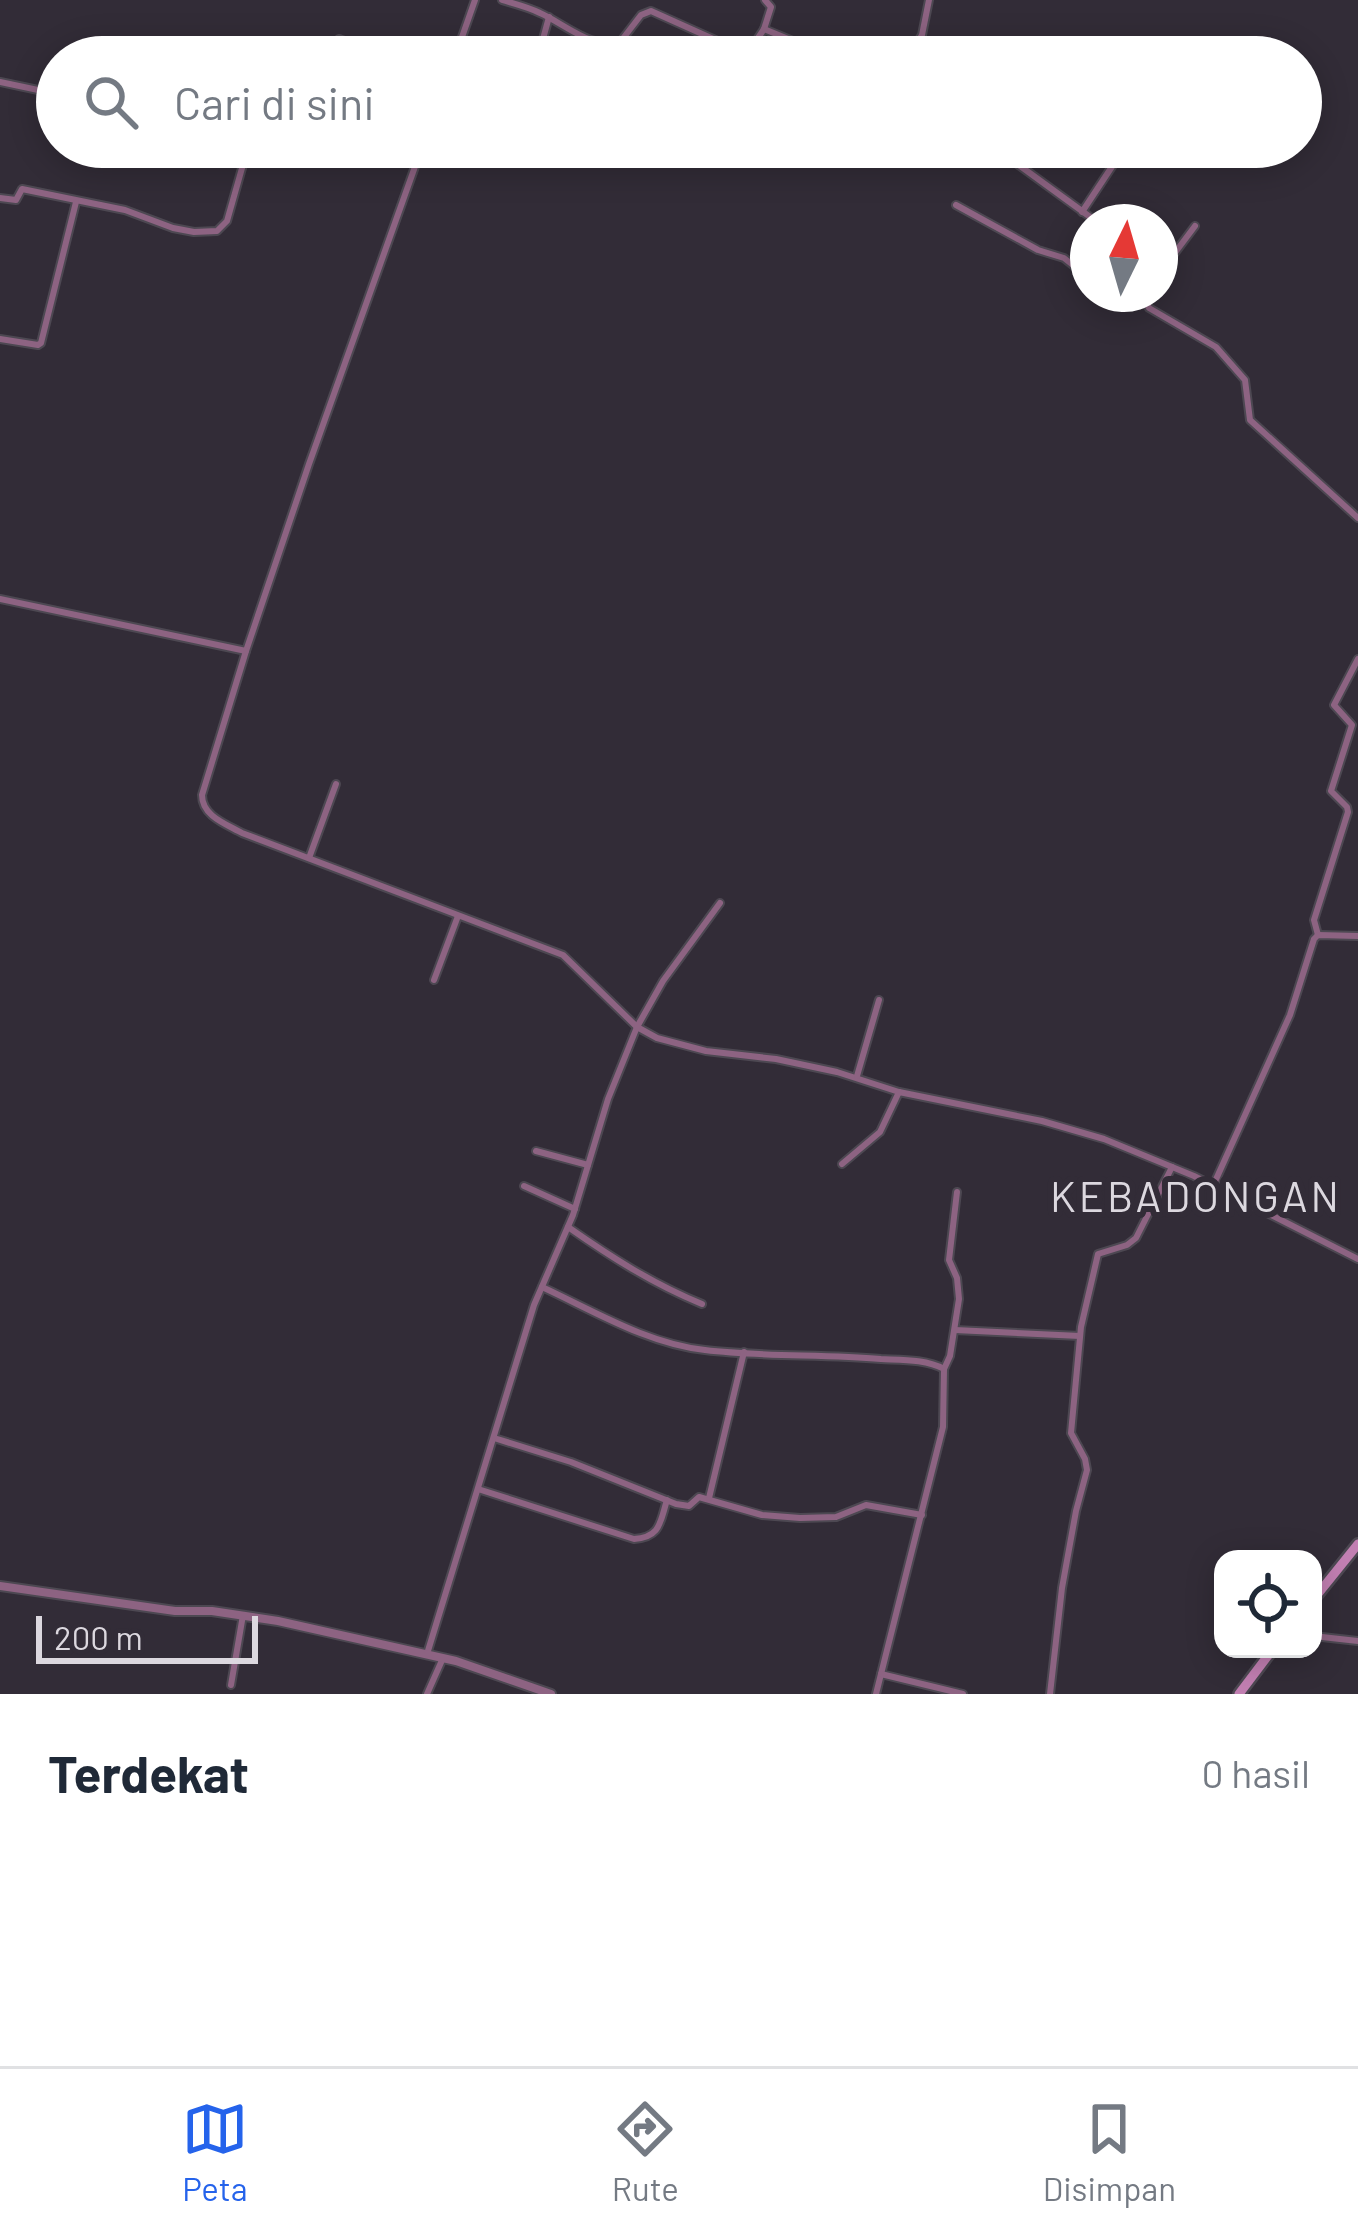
<!DOCTYPE html>
<html lang="id">
<head>
<meta charset="utf-8">
<style>
	:root { --surface:#fff; --page:#f2f2f3; --text:#1f2937; --muted:#747a83; --line:#e0e1e3; --accent:#2563eb }
	body { margin:0; font-family:Barlow,sans-serif; background:var(--page); color:var(--text) }
	.controls { position:absolute; right:36px; bottom:36px; display:grid; overflow:hidden; border-radius:24px; box-shadow:0 6px 30px #0003 }
	.controls button { width:108px; height:108px; display:grid; place-items:center; padding:0; border:0; border-bottom:3px solid var(--line); background:var(--surface); color:var(--text); font:60px sans-serif }
	.compass { position:absolute; left:1070px; top:204px; width:108px; height:108px; border-radius:50%; background:var(--surface); box-shadow:0 6px 30px #0003; rotate:5deg }
	.scale { position:absolute; left:36px; bottom:30px; width:222px; box-sizing:border-box; padding-left:12px; border:6px solid #dcd8df; border-top:0; font-size:33px; line-height:42px; white-space:nowrap; color:#dcd8df; -webkit-text-stroke:9px #322c37; paint-order:stroke }
	.list { margin:0; padding:0; list-style:none }
	h2 { display:flex; justify-content:space-between; align-items:center; height:156px; margin:0; padding:0 48px; font-size:51px }
	h2 small { font-size:39px; font-weight:400; color:var(--muted) }
	.icon { flex:none; width:66px; height:66px; fill:none; stroke:currentColor; stroke-width:2; stroke-linecap:round; stroke-linejoin:round }
	.map { position:relative; flex:none; width:1358px; height:1694px; overflow:hidden }
	.search { position:absolute; background:var(--surface); box-shadow:0 6px 30px #0003; left:36px; right:36px; top:36px; height:132px; display:flex; align-items:center; gap:30px; box-sizing:border-box; padding:0 42px; border-radius:66px; color:var(--muted); font-size:45px }
	.sheet { height:372px; background:var(--surface) }
	nav { display:flex; justify-content:space-around; align-items:center; box-sizing:border-box; height:168px; border-top:3px solid var(--line); background:var(--surface); font-size:33px; color:var(--muted) }
	nav a { display:grid; justify-items:center; gap:6px }
	nav .on { color:var(--accent) }
	.map>svg:first-child { display:block }
	.lines { fill:none; stroke-linecap:round; stroke-linejoin:round }
	.minor-casing { stroke:#4d4852; stroke-width:10 }
	.tertiary-casing { stroke:#4d4852; stroke-width:12 }
	.secondary-casing { stroke:#4d4852; stroke-width:14 }
	.minor { stroke:#8d6382; stroke-width:6 }
	.tertiary { stroke:#8d6382; stroke-width:8 }
	.secondary { stroke:#c27fb2; stroke-width:9 }
	.labels { text-anchor:middle; dominant-baseline:central; stroke-width:12; stroke-linejoin:round; paint-order:stroke }
	.quarter-label { font-size:42px; letter-spacing:3px; fill:#dcd8df; stroke:#322c37 }
</style>
</head>
<body>
<div class="map">
<svg width="1358" height="1694" viewBox="0 0 1358 1694">
	<rect width="100%" height="100%" fill="#322c37"/>
	<g class="lines">
		<defs>
			<g id="minor">
				<path d="M502,0C515,4 528,7 540,13C565,24 593,51 621,41L641,15L651,11L740,51L750,50L764,29L832,57"/>
				<path d="M764,29L771,7L765,0"/>
				<path d="M339,39L386,57"/>
				<path d="M455,57L475,0"/>
				<path d="M538,57L549,17"/>
				<path d="M908,57L922,35L929,0"/>
				<path d="M0,82L57,94"/>
				<path d="M422,147L309,464L246,651L202,795C202,816 226,824 242,833L563,955L637,1027L657,1038L706,1051L776,1059L837,1072L899,1092L1042,1121L1104,1139L1194,1176L1358,1259"/>
				<path d="M994,147L1097,222"/>
				<path d="M0,198L16,200L22,189L125,210L173,228L194,232L217,231L227,221L248,147"/>
				<path d="M956,205L1038,250L1064,258L1088,277"/>
				<path d="M1082,212L1119,156"/>
				<path d="M1161,265L1174,254L1195,226"/>
				<path d="M1118,294L1146,304"/>
				<path d="M1149,294L1146,302L1149,308L1216,347L1245,380L1250,420L1358,518"/>
				<path d="M0,339L38,345L41,343L76,202"/>
				<path d="M0,599L246,651"/>
				<path d="M309,858L336,784"/>
				<path d="M1318,935L1314,920L1348,812L1347,807L1331,791L1352,725L1334,705L1358,659"/>
				<path d="M434,980L458,916"/>
				<path d="M857,1076L879,1000"/>
				<path d="M536,1151L588,1165"/>
				<path d="M842,1164L880,1132L899,1092"/>
				<path d="M524,1186L575,1209"/>
				<path d="M1213,1186L1290,1015L1314,939L1318,935L1358,936"/>
				<path d="M568,1227C611,1257 653,1284 702,1304"/>
				<path d="M542,1287C594,1311 648,1344 705,1350C763,1357 823,1354 881,1359C901,1360 926,1359 944,1369L943,1427L876,1694"/>
				<path d="M955,1330L1080,1336"/>
				<path d="M944,1369L950,1356L959,1299L957,1278L949,1260L957,1192"/>
				<path d="M494,1438L571,1462L676,1504L689,1506L699,1497L762,1515L800,1518L836,1517L866,1505L922,1515"/>
				<path d="M478,1489L634,1539C661,1537 660,1522 667,1500"/>
				<path d="M709,1498L744,1352"/>
				<path d="M1313,1636L1358,1641"/>
				<path d="M427,1654L534,1305L573,1215L608,1099L637,1027L663,981L720,903"/>
				<path d="M881,1674L963,1694"/>
				<path d="M231,1685L243,1615"/>
				<path d="M427,1694L443,1658"/>
				<path d="M1050,1694L1062,1588L1076,1511L1087,1470L1085,1459L1071,1433L1081,1327L1098,1254L1127,1245L1136,1238L1172,1167"/>
			</g>
			<path id="tertiary" d="M0,1586L175,1611H212L278,1621L456,1661L551,1694"/>
			<g id="secondary">
				<path d="M1313,1600L1358,1544"/>
				<path d="M1239,1694L1273,1649"/>
			</g>
		</defs>
		<use href="#minor" class="minor-casing"/>
		<use href="#tertiary" class="tertiary-casing"/>
		<use href="#secondary" class="secondary-casing"/>
		<use href="#minor" class="minor"/>
		<use href="#tertiary" class="tertiary"/>
		<use href="#secondary" class="secondary"/>
	</g>
	<g class="labels">
		<g class="quarter-label">
			<text x="1196" y="1195">KEBADONGAN</text>
		</g>
	</g>
</svg>
<div class="controls">
<button><svg class="icon" aria-label="locate" viewBox="0 0 24 24"><circle cx="12" cy="12" r="6"/><path d="M12 2v4M12 18v4M2 12h4M18 12h4"/></svg></button>
</div>
<svg class="compass" viewBox="-18 -18 36 36"><path d="M0-13l5 13h-10z" fill="#e53935"/><path d="M0 13l5-13h-10z" fill="#747a83"/></svg>
<div class="scale">200 m</div>
<div class="search"><svg class="icon" aria-label="search" viewBox="0 0 24 24"><circle cx="10" cy="10" r="6"/><path d="M15 15l6 6"/></svg>Cari di sini</div>
</div>
<section class="sheet">
<h2>Terdekat<small>0 hasil</small></h2>
<ul class="list">
</ul>
</section>
<nav>
<a class="on"><svg class="icon" aria-label="map" viewBox="0 0 24 24"><path d="M3 6l6-2 6 2 6-2v14l-6 2-6-2-6 2zM9 4v14M15 6v14"/></svg>Peta</a>
<a><svg class="icon" aria-label="directions" viewBox="0 0 24 24"><path d="M12 3l9 9-9 9-9-9zM9 14v-3h6M13 9l2 2-2 2"/></svg>Rute</a>
<a><svg class="icon" aria-label="saved" viewBox="0 0 24 24"><path d="M7 4h10v16l-5-4-5 4z"/></svg>Disimpan</a>
</nav>
</body>
</html>
